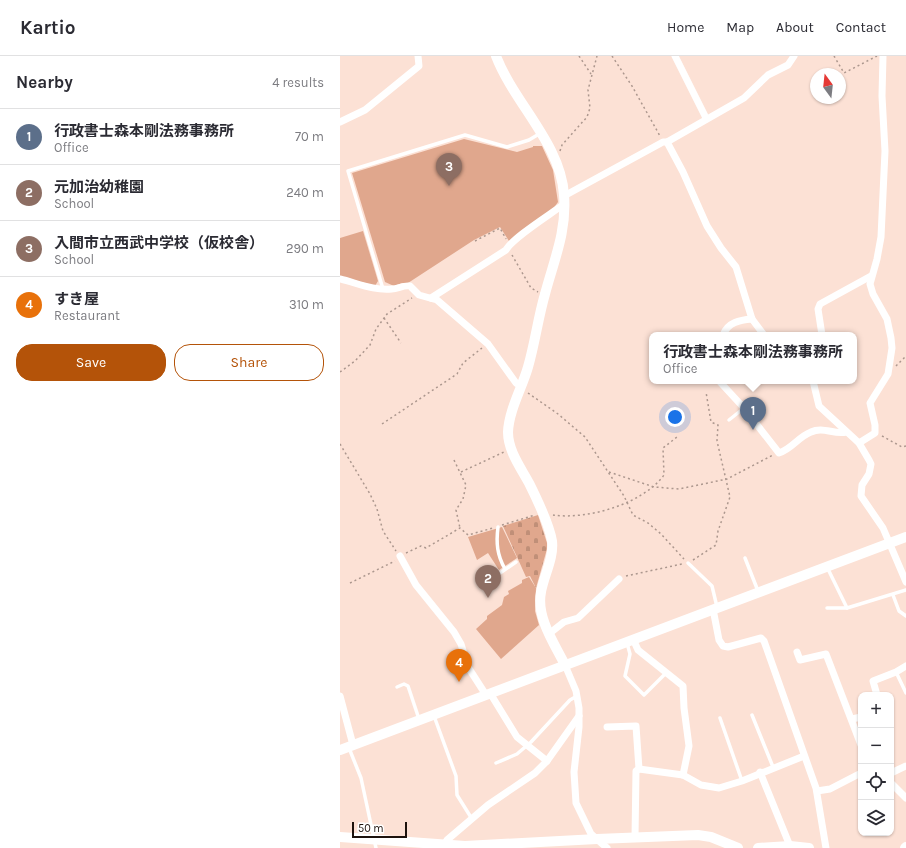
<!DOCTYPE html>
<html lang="en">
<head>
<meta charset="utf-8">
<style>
	:root { --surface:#fff; --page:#f7f7f7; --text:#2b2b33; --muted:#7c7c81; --line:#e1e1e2; --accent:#b45309 }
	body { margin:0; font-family:Karla,"Noto Sans JP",sans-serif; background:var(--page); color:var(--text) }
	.controls { position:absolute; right:12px; bottom:12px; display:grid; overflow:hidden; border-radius:8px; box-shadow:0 1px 3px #0004 }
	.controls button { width:36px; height:36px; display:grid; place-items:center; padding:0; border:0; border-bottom:1px solid var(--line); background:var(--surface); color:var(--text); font:20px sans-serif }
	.compass { position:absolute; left:470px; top:12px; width:36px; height:36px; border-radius:50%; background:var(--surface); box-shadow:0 1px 3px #0004; rotate:345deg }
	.scale { position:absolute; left:12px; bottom:10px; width:55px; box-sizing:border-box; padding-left:4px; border:2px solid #1d120d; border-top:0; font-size:11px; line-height:14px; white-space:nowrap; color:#1d120d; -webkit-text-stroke:3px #fff; paint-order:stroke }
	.you { position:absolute; left:335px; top:361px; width:14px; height:14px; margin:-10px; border:3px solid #fff; border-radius:50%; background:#1a73e8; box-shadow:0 0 0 6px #1a73e833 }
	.badge { display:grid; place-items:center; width:26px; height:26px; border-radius:50%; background:var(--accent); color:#fff; font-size:13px; font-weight:700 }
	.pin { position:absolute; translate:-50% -33px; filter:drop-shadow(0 1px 2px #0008) }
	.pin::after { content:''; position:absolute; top:21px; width:14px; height:12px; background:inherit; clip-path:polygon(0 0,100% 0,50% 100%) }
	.popup { position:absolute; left:309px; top:276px; width:208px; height:52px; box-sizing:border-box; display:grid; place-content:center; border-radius:8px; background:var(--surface); filter:drop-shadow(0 1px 3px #0005); font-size:13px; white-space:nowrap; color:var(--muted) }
	.popup b { font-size:15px; color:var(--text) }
	.popup::after { content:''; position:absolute; left:50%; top:100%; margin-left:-8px; border:8px solid transparent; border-top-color:var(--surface) }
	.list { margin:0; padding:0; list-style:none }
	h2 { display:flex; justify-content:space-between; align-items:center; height:52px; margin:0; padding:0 16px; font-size:17px }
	h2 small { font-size:13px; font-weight:400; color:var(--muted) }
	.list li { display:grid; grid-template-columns:26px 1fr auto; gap:12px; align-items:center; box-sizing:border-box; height:56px; padding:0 16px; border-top:1px solid var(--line) }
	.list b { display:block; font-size:15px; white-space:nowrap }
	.list p { margin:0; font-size:13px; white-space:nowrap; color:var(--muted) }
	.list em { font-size:13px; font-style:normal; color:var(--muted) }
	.actions { display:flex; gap:8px; padding:12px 16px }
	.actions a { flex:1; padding:9px 0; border:1px solid var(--accent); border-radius:16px; text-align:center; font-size:14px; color:var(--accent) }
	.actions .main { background:var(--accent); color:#fff }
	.icon { flex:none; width:22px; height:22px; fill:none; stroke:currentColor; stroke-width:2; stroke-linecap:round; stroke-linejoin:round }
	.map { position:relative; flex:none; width:566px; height:792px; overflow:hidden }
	header { display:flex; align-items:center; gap:24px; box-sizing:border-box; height:56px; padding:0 20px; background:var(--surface); border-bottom:1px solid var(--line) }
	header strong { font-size:19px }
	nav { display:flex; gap:22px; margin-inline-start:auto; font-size:14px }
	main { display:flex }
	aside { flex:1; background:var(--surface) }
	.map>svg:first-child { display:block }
	.cemetery { fill:url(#cemetery-stones) }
	.park { fill:#e0a78d }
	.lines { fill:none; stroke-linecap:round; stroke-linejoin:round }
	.path { stroke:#ac978e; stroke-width:1.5; stroke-dasharray:2 3; stroke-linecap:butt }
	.lane { stroke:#fff; stroke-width:3.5 }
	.street { stroke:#fff; stroke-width:7 }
	.secondary { stroke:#fff; stroke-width:10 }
</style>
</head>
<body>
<header>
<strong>Kartio</strong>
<nav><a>Home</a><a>Map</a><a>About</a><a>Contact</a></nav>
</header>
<main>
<aside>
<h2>Nearby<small>4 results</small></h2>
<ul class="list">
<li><span class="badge" style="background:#5c6f8a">1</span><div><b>行政書士森本剛法務事務所</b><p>Office</p></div><em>70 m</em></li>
<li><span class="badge" style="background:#8d6e63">2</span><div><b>元加治幼稚園</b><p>School</p></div><em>240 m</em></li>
<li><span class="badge" style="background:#8d6e63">3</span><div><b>入間市立西武中学校（仮校舎）</b><p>School</p></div><em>290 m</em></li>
<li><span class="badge" style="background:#e8710a">4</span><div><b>すき屋</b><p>Restaurant</p></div><em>310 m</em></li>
</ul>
<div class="actions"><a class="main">Save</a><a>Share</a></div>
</aside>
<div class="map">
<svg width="566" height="792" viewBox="0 0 566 792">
	<defs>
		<pattern id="cemetery-stones" width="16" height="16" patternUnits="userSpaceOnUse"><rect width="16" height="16" fill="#e0a78d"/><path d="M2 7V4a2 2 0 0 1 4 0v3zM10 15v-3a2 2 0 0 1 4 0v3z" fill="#c08f78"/></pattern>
	</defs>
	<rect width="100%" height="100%" fill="#fce1d5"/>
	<path class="cemetery" d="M198,459L207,487V493L196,532L190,520L186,521L163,470Z"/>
	<g class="park">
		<path d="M124,83L177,96L193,91V90H202L213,114L218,146L213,153L169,185L160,171L134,184L68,227H62L54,230L45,226L12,117Z"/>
		<path d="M23,175L38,225L35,230L0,220V182Z"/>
		<path d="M162,471L177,502L159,514L148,497L137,504L128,481Z"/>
		<path d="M189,521L196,532L195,555L199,569L161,603L136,573L147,563V560L162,549L164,541L169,538L168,535L182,527V524Z"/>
	</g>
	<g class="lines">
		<g class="path">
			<path d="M239,0L251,18"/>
			<path d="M272,0L292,30L320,80"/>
			<path d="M494,0L504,17L537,0"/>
			<path d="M220,95L222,89L247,61L250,52L248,34L257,0"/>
			<path d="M135,185L160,172L166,183"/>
			<path d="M172,199L191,232L198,236"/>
			<path d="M44,262L61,287"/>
			<path d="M556,310L566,300"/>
			<path d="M0,316L15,305L30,289L36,273L47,258L72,242"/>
			<path d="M188,337L218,358L245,381L284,440L293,459L308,467L321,478L344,503"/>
			<path d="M42,368L117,318L123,307L142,292"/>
			<path d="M542,380L562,391L566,390"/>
			<path d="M0,388L30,438L37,453L43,475L56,495"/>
			<path d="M114,404L126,429L123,443L116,454L120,472"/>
			<path d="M121,416L164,396"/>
			<path d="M269,416L314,431L339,433L387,423L433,399"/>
			<path d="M213,459C247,464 303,448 324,419L323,392L337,381"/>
			<path d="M162,469L195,459"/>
			<path d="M66,497L81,490L86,492L120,472L128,479L153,472"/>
			<path d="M353,504L376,489L378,475L390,441L377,385L378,369L371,366L366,336"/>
			<path d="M286,520L342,508"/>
			<path d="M10,527L55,505"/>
		</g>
		<g class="lane">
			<path d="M43,233L8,115L125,79L167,91L189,84L199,78"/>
			<path d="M389,364L404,352"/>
			<path d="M158,471C156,487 157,499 165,513"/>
			<path d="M405,502L418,535"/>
			<path d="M348,507L372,530L377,551"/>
			<path d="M487,511L507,552"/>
			<path d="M147,526L176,506"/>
			<path d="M553,539L559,555L566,560"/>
			<path d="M487,552H507L566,534"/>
			<path d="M287,587L290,598L285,620L304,639L326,617"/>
			<path d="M556,616L566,637"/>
			<path d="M57,631L64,628L68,630L79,663"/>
			<path d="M412,659L433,711"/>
			<path d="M94,660L116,720L117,739L132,763"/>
			<path d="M380,662L402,725"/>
			<path d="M9,692L21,722L36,792"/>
			<path d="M156,707L177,698L191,686L230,644L237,640"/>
		</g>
		<g class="street">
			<path d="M335,0L366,62"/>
			<path d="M0,66L25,54L79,10L78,0"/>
			<path d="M327,86L343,116L367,170L381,192L396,211L412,263L424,279"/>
			<path d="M224,140L323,86H327L404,42L428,19L448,9L454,0"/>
			<path d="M0,223C17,227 34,235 52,233C58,233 63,229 70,230L79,239L97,244L148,288L176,327L182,330"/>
			<path d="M91,242L166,194C172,182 211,158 224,148"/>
			<path d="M383,279C388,266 400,264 412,263"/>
			<path d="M482,279L478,253L480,248L531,220"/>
			<path d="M473,325L479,350L519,387L529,404L531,408L529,418L522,429L521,440L543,472L566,526"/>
			<path d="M380,326L404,352L439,397C452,393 458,381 471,376C483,370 494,379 506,376"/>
			<path d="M519,387L535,377V369L530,347L548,318L552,292L551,282L547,263L533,238L530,228L537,203L541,181L545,95L542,40L543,0"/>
			<path d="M60,500L76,529L114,576L121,588L128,611L146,639"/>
			<path d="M373,553L379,584L383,590L388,591L421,582L424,585L476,732L486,792"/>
			<path d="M210,577L224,566L238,562L279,523"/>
			<path d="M293,583L298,594L343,630L344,652L349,690L343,719"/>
			<path d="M457,596L460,604L486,598L521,689"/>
			<path d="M225,609L236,635L239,652V671L234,716L236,747L251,778L267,792"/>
			<path d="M150,637L177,681L207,705"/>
			<path d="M537,639L533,625L556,616L566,610"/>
			<path d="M0,640L13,689"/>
			<path d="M512,663L521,661"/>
			<path d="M267,671L296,670L299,713"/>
			<path d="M420,716L450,790"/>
			<path d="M551,717L566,710"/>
			<path d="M551,727L566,742"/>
			<path d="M477,735L490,733L521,717"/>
			<path d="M295,781L296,715L299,713L343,719L361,729L379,732L402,725L464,700"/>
			<path d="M104,789L107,784L148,749L195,717L207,705L239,660"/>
		</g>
		<g class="secondary">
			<path d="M156,0C174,47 221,88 224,139C227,175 214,204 205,238C198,262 195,287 188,311C182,332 169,354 168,376C168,395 181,412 189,427C197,443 209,468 212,485C214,502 204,519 201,536C196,561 214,587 225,609"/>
			<path d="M0,694L566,481"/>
			<path d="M0,781L125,790L257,783L358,779L371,781L398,792"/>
			<path d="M418,792L450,790L469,792"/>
			<path d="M565,792L566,791"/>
		</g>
	</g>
</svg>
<div class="controls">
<button>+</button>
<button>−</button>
<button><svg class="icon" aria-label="locate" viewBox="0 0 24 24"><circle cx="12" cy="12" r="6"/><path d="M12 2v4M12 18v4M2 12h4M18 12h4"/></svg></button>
<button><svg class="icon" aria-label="layers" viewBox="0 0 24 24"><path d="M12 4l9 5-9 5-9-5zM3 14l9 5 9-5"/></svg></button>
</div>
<svg class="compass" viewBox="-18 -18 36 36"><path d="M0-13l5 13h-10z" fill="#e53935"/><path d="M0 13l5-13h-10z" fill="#7c7c81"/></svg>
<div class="scale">50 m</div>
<div class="you"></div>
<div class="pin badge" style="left:413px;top:374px;background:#5c6f8a">1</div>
<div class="popup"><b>行政書士森本剛法務事務所</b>Office</div>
<div class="pin badge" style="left:148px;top:542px;background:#8d6e63">2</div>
<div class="pin badge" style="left:109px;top:130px;background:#8d6e63">3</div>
<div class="pin badge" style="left:119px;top:626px;background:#e8710a">4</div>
</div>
</main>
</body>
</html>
